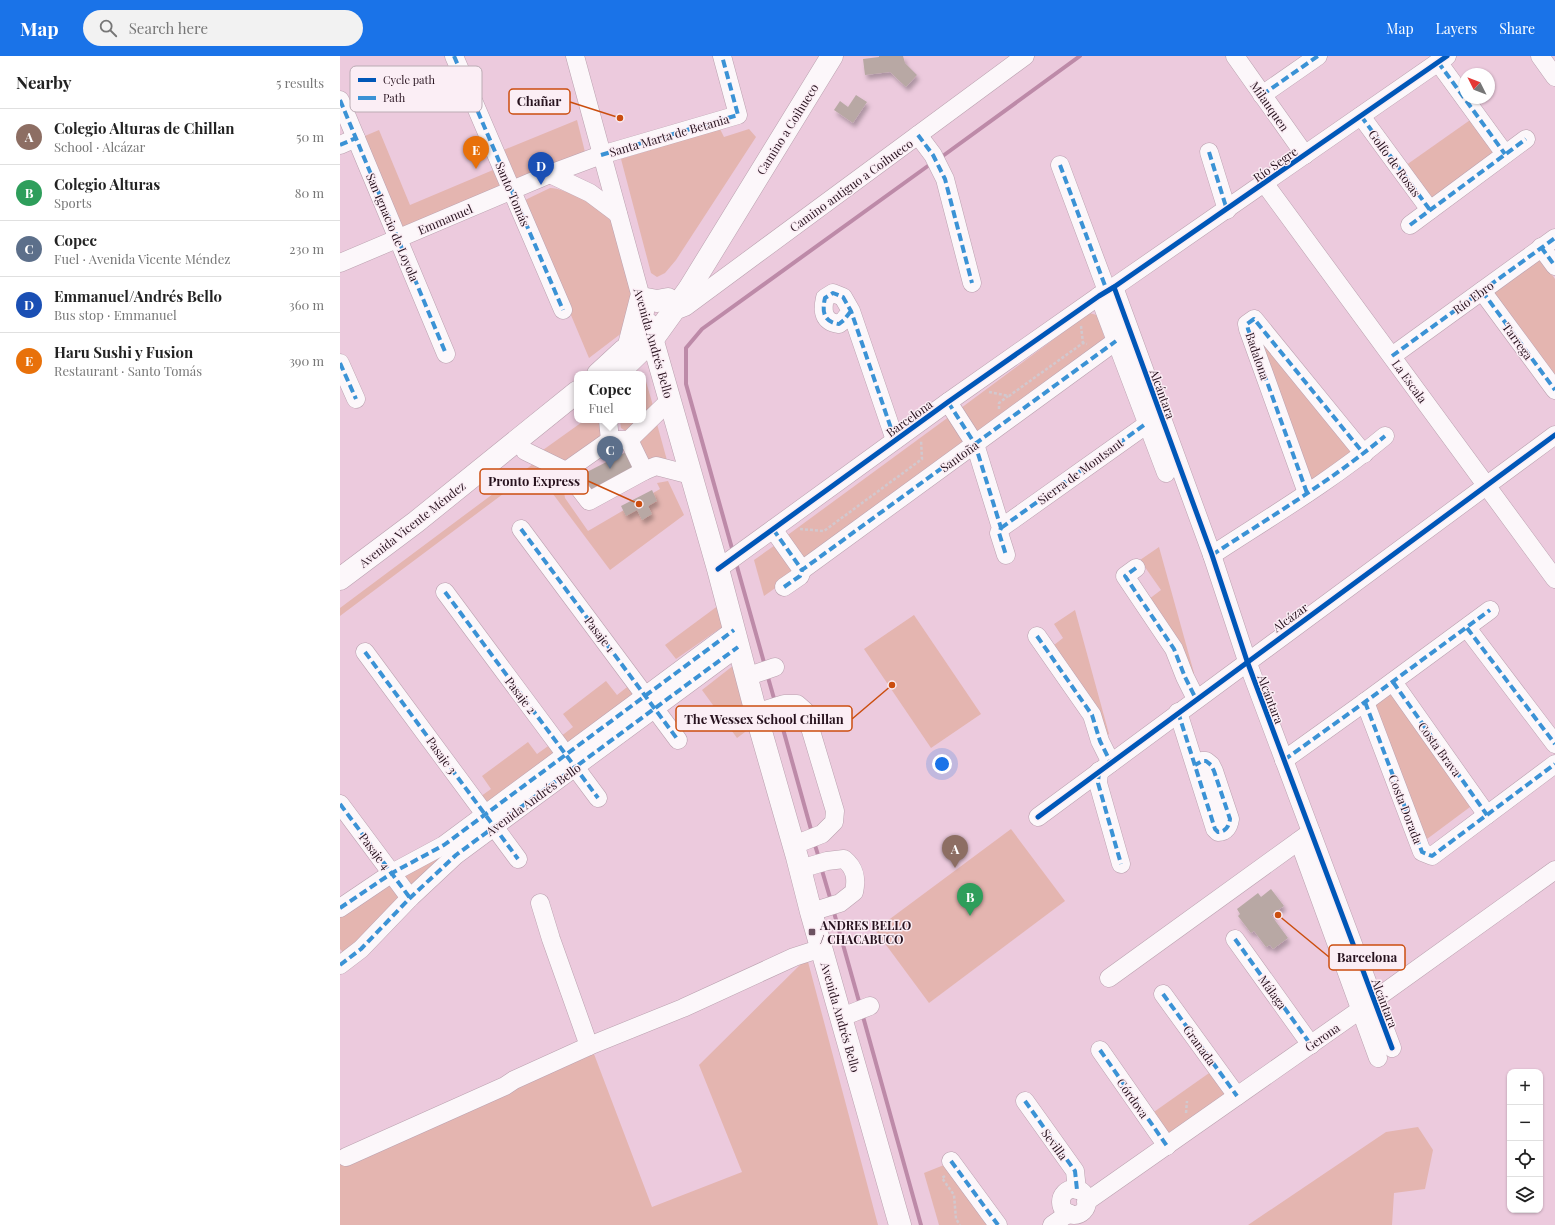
<!DOCTYPE html>
<html lang="en">
<head>
<meta charset="utf-8">
<style>
	:root { --surface:#fff; --page:#f2f2f2; --text:#222; --muted:#767676; --line:#e0e0e0; --accent:#1a73e8 }
	body { margin:0; font-family:"Playfair Display",serif; background:var(--page); color:var(--text) }
	.controls { position:absolute; right:12px; bottom:12px; display:grid; overflow:hidden; border-radius:8px; box-shadow:0 1px 3px #0004 }
	.controls button { width:36px; height:36px; display:grid; place-items:center; padding:0; border:0; border-bottom:1px solid var(--line); background:var(--surface); color:var(--text); font:20px sans-serif }
	.compass { position:absolute; left:1119px; top:12px; width:36px; height:36px; border-radius:50%; background:var(--surface); box-shadow:0 1px 3px #0004; rotate:312deg }
	.you { position:absolute; left:602px; top:708px; width:14px; height:14px; margin:-10px; border:3px solid #fff; border-radius:50%; background:#1a73e8; box-shadow:0 0 0 6px #1a73e833 }
	.badge { display:grid; place-items:center; width:26px; height:26px; border-radius:50%; background:var(--accent); color:#fff; font-size:13px; font-weight:700 }
	.pin { position:absolute; translate:-50% -33px; filter:drop-shadow(0 1px 2px #0008) }
	.pin::after { content:''; position:absolute; top:21px; width:14px; height:12px; background:inherit; clip-path:polygon(0 0,100% 0,50% 100%) }
	.popup { position:absolute; left:234px; top:315px; width:72px; height:52px; box-sizing:border-box; display:grid; place-content:center; border-radius:8px; background:var(--surface); filter:drop-shadow(0 1px 3px #0005); font-size:13px; white-space:nowrap; color:var(--muted) }
	.popup b { font-size:15px; color:var(--text) }
	.popup::after { content:''; position:absolute; left:50%; top:100%; margin-left:-8px; border:8px solid transparent; border-top-color:var(--surface) }
	.list { margin:0; padding:0; list-style:none }
	h2 { display:flex; justify-content:space-between; align-items:center; height:52px; margin:0; padding:0 16px; font-size:17px }
	h2 small { font-size:13px; font-weight:400; color:var(--muted) }
	.list li { display:grid; grid-template-columns:26px 1fr auto; gap:12px; align-items:center; box-sizing:border-box; height:56px; padding:0 16px; border-top:1px solid var(--line) }
	.list b { display:block; font-size:15px; white-space:nowrap }
	.list p { margin:0; font-size:13px; white-space:nowrap; color:var(--muted) }
	.list em { font-size:13px; font-style:normal; color:var(--muted) }
	.icon { flex:none; width:22px; height:22px; fill:none; stroke:currentColor; stroke-width:2; stroke-linecap:round; stroke-linejoin:round }
	.map { position:relative; flex:none; width:1215px; height:1169px; overflow:hidden }
	header { display:flex; align-items:center; gap:24px; box-sizing:border-box; height:56px; padding:0 20px; background:var(--accent); color:#fff }
	header strong { font-size:19px }
	nav { display:flex; gap:22px; margin-inline-start:auto; font-size:14px }
	.search { width:280px; height:36px; background:var(--page); display:flex; align-items:center; gap:10px; box-sizing:border-box; padding:0 14px; border-radius:22px; color:var(--muted); font-size:15px }
	main { display:flex }
	aside { flex:1; background:var(--surface) }
	.map>svg:first-child { display:block }
	.green { fill:#e4b5b0 }
	.lines { fill:none; stroke-linecap:round; stroke-linejoin:round }
	.stream { stroke:#bd8aa8; stroke-width:4 }
	.building { fill:#b8a8a4; filter:url(#shadow) }
	.minor-casing { stroke:#baa1af; stroke-width:19 }
	.major-casing { stroke:#baa1af; stroke-width:23 }
	.path { stroke:#d2c8ce; stroke-width:2.5; stroke-dasharray:3 2; stroke-linecap:butt }
	.minor { stroke:#fcf7fa; stroke-width:18 }
	.major { stroke:#fcf7fa; stroke-width:22 }
	.quiet { stroke:#3b92d5; stroke-width:4; stroke-dasharray:8 4; stroke-linecap:butt }
	.cycleway-casing { stroke:#fbeef5; stroke-width:8 }
	.cycleway { stroke:#0057b8; stroke-width:5 }
	.poi-dot { fill:#6c5261; stroke:#fbeef5; stroke-width:1.5 }
	.labels { text-anchor:middle; dominant-baseline:central; stroke-width:3; stroke-linejoin:round; paint-order:stroke }
	.street-label { font-size:12px; fill:#27121e; stroke:#fbeef5 }
	.poi-label { font-size:12px; font-weight:bold; fill:#27121e; stroke:#fbeef5; text-anchor:start }
	.key { fill:#fbeef5; stroke:#bbacb4; stroke-width:1 }
	.key-label { font-size:11px; fill:#27121e }
	.leader { fill:none; stroke:#cb4e0f; stroke-width:1.5 }
	.callout-dot { fill:#cb4e0f; stroke:#fbeef5; stroke-width:1.5 }
	.callout { fill:#fbeef5; stroke:#cb4e0f; stroke-width:1.5 }
	.callout-label { font-size:13px; text-anchor:middle; font-weight:bold; fill:#27121e }
</style>
</head>
<body>
<header>
<strong>Map</strong>
<div class="search"><svg class="icon" aria-label="search" viewBox="0 0 24 24"><circle cx="10" cy="10" r="6"/><path d="M15 15l6 6"/></svg>Search here</div>
<nav><a>Map</a><a>Layers</a><a>Share</a></nav>
</header>
<main>
<aside>
<h2>Nearby<small>5 results</small></h2>
<ul class="list">
<li><span class="badge" style="background:#8d6e63">A</span><div><b>Colegio Alturas de Chillan</b><p>School · Alcázar</p></div><em>50 m</em></li>
<li><span class="badge" style="background:#2e9e5b">B</span><div><b>Colegio Alturas</b><p>Sports</p></div><em>80 m</em></li>
<li><span class="badge" style="background:#5c6f8a">C</span><div><b>Copec</b><p>Fuel · Avenida Vicente Méndez</p></div><em>230 m</em></li>
<li><span class="badge" style="background:#1a4fb4">D</span><div><b>Emmanuel/Andrés Bello</b><p>Bus stop · Emmanuel</p></div><em>360 m</em></li>
<li><span class="badge" style="background:#e8710a">E</span><div><b>Haru Sushi y Fusion</b><p>Restaurant · Santo Tomás</p></div><em>390 m</em></li>
</ul>
</aside>
<div class="map">
<svg width="1215" height="1169" viewBox="0 0 1215 1169">
	<defs>
		<filter id="shadow"><feDropShadow dx="2.5" dy="4.5" stdDeviation="2" flood-color="#0004"/></filter>
	</defs>
	<rect width="100%" height="100%" fill="#eccadd"/>
	<g class="green">
		<path d="M1133,62L1158,97L1090,149L1062,112Z"/>
		<path d="M237,64L245,96L173,124L161,95Z"/>
		<path d="M380,73L384,81L409,73L416,81L336,204L325,217L317,221L311,217L281,103Z"/>
		<path d="M39,74L70,149L153,114L160,130L57,173L20,82Z"/>
		<path d="M210,132C225,132 260,151 269,163C271,165 273,169 274,171L294,232L287,273L249,302L183,145Z"/>
		<path d="M1201,203L1215,223V322L1151,239Z"/>
		<path d="M749,257L757,259L766,286L638,379L621,352Z"/>
		<path d="M912,266L1021,398L967,433Z"/>
		<path d="M305,322L314,353L298,371L287,376L281,372L280,364H303V324Z"/>
		<path d="M610,360L627,387L468,502L458,500L445,481Z"/>
		<path d="M245,364H261L262,382L225,408L203,394Z"/>
		<path d="M317,368L328,408L308,410L296,388Z"/>
		<path d="M193,408L222,423L225,442L248,475L320,433L317,427L328,425L344,459L270,514L195,414L0,560V552Z"/>
		<path d="M438,487L458,516L424,540L414,504Z"/>
		<path d="M819,491L854,617L852,620L809,543L821,534L800,504Z"/>
		<path d="M379,549L385,569L336,603L325,589Z"/>
		<path d="M735,554L769,678L766,681L714,589L723,582L714,568Z"/>
		<path d="M574,559L641,658L591,692L524,593Z"/>
		<path d="M394,609L409,673L397,682L362,634Z"/>
		<path d="M266,625L277,639L291,628L297,636L227,690L220,681L233,671L223,658Z"/>
		<path d="M1048,634L1132,745L1130,751L1087,783L1079,778L1031,646Z"/>
		<path d="M188,686L197,698L211,688L218,697L143,752L137,743L151,733L142,720Z"/>
		<path d="M143,768L5,898L0,893V859Z"/>
		<path d="M671,773L725,845L589,947L535,874Z"/>
		<path d="M467,902L538,1169H0V1109L254,998L312,1151L402,1116L359,1009Z"/>
		<path d="M872,1015L889,1039L828,1082L811,1058Z"/>
		<path d="M1078,1071L1093,1094L1085,1133L1054,1137L1052,1169H908L1046,1076Z"/>
		<path d="M604,1109L647,1169H599L584,1117Z"/>
	</g>
	<g class="lines">
		<g class="stream">
			<path d="M600,102L740,0"/>
			<path d="M393,496L346,328V292L362,273L592,107"/>
			<path d="M396,507L425,610"/>
			<path d="M427,618L435,646"/>
			<path d="M438,655L472,777"/>
			<path d="M474,786L479,802"/>
			<path d="M481,811L491,845"/>
			<path d="M493,853L520,949"/>
			<path d="M522,957L581,1169"/>
		</g>
	</g>
	<g class="building">
		<path d="M539,0H563L565,7L577,19L566,31L550,16L525,19L523,3L539,1Z"/>
		<path d="M516,39L527,46L513,67L494,54L500,45L508,51Z"/>
		<path d="M288,395L296,410L251,433L243,418Z"/>
		<path d="M312,434L317,445L308,450L312,458L302,464L297,454L286,460L281,450Z"/>
		<path d="M931,833L944,850L931,859L948,882L933,893L930,889L926,891L914,875L911,877L898,860L900,858L897,853L918,837L921,841Z"/>
	</g>
	<g class="lines">
		<defs>
			<g id="minor">
				<path d="M114,0L223,254"/>
				<path d="M235,0L305,256"/>
				<path d="M895,0L965,99"/>
				<path d="M1200,0L1215,21"/>
				<path d="M1098,6L1165,98"/>
				<path d="M922,39L978,0"/>
				<path d="M0,44L106,298"/>
				<path d="M1021,60L1090,154"/>
				<path d="M578,79L593,99L605,123L632,227"/>
				<path d="M0,89L16,82"/>
				<path d="M869,96L887,154"/>
				<path d="M720,109L767,235"/>
				<path d="M210,118L250,137L278,158"/>
				<path d="M925,128L1215,523"/>
				<path d="M1070,169L1186,83"/>
				<path d="M1201,191L1215,210"/>
				<path d="M0,207L210,118L261,99L398,59L382,0"/>
				<path d="M774,231L872,499L907,605L1052,992"/>
				<path d="M1142,235L1215,334"/>
				<path d="M759,240L826,417"/>
				<path d="M335,253H340L345,251L685,0"/>
				<path d="M511,255L504,264L499,268C483,266 482,255 485,242L493,237L503,241L511,255L555,384"/>
				<path d="M1052,300L1215,182"/>
				<path d="M0,307L16,343"/>
				<path d="M608,346L635,388L661,472L659,477L666,499"/>
				<path d="M268,364L270,384"/>
				<path d="M289,384L304,415L249,445L226,415L270,384H289L330,344"/>
				<path d="M185,395L226,415"/>
				<path d="M304,415L316,410L351,419"/>
				<path d="M967,437L908,273L907,268L914,263L1024,398"/>
				<path d="M661,472L820,359"/>
				<path d="M181,473L338,684"/>
				<path d="M433,473L462,514L776,285"/>
				<path d="M872,499C930,461 991,425 1045,380"/>
				<path d="M796,512L785,520L834,593L845,621L856,643"/>
				<path d="M378,513L608,346L759,240L774,231L1107,0"/>
				<path d="M444,531L460,520L462,514"/>
				<path d="M105,536L258,742"/>
				<path d="M1127,572L1215,688"/>
				<path d="M697,580L752,659L760,685L771,707"/>
				<path d="M25,596L178,803"/>
				<path d="M406,621L435,611"/>
				<path d="M1053,626L1147,759"/>
				<path d="M1025,646L1082,796L1092,800L1215,708"/>
				<path d="M838,656L875,773L878,776C886,776 889,770 890,763L874,715L871,709L866,705H862L855,709"/>
				<path d="M416,657L444,648H457L465,655L495,755L494,766L482,778L454,789"/>
				<path d="M944,704L1025,646L1150,554"/>
				<path d="M759,715L758,727L781,808"/>
				<path d="M0,748L70,842"/>
				<path d="M698,761L1215,379"/>
				<path d="M959,785L1038,1002"/>
				<path d="M460,813L487,805L504,803C515,812 517,822 514,836L500,847L471,856"/>
				<path d="M200,847L211,883L249,990"/>
				<path d="M0,852L52,817L104,789L394,574"/>
				<path d="M895,883L971,989"/>
				<path d="M0,909L21,893L70,842L116,799L398,591"/>
				<path d="M769,922L971,776"/>
				<path d="M823,938L897,1040"/>
				<path d="M502,961L530,950"/>
				<path d="M760,994L827,1090"/>
				<path d="M685,1045L735,1115L737,1134"/>
				<path d="M6,1101L165,1030L174,1024L249,990L343,952L454,901L482,892"/>
				<path d="M611,1105L658,1169"/>
				<circle cx="734" cy="1146" r="13"/>
				<path d="M746,1146L1034,944L1215,814"/>
				<path d="M712,1169L729,1157"/>
			</g>
			<g id="major">
				<path d="M308,268L378,513L420,672L457,801L471,856L560,1169"/>
				<path d="M289,289L301,242L317,245L328,243"/>
				<path d="M258,318L284,294"/>
				<path d="M277,318L313,283L349,233L492,0"/>
				<path d="M0,523L76,466L237,336"/>
			</g>
		</defs>
		<use href="#minor" class="minor-casing"/>
		<use href="#major" class="major-casing"/>
		<g class="path">
			<path d="M741,270L743,287"/>
			<path d="M649,336L669,340L743,287L747,288"/>
			<path d="M659,353V347L668,340"/>
			<path d="M460,473L484,475L582,403L581,384"/>
			<path d="M846,1057L847,1045"/>
			<path d="M605,1120L602,1122L614,1139L616,1163L620,1169"/>
		</g>
		<use href="#minor" class="minor"/>
		<use href="#major" class="major"/>
		<g class="quiet">
			<path d="M114,0L223,254"/>
			<path d="M1098,6L1165,98"/>
			<path d="M922,39L978,0"/>
			<path d="M0,44L106,298"/>
			<path d="M1021,60L1090,154"/>
			<path d="M578,79L593,99L605,123L632,227"/>
			<path d="M0,89L16,82"/>
			<path d="M869,96L887,154"/>
			<path d="M261,99L398,59L382,0"/>
			<path d="M720,109L767,235"/>
			<path d="M1070,169L1186,83"/>
			<path d="M1201,191L1215,210"/>
			<path d="M1142,235L1215,334"/>
			<path d="M511,255L504,264L499,268C483,266 482,255 485,242L493,237L503,241L511,255L555,384"/>
			<path d="M1052,300L1215,182"/>
			<path d="M0,307L16,343"/>
			<path d="M608,346L635,388L661,472L659,477L666,499"/>
			<path d="M967,437L908,273L907,268L914,263L1024,398"/>
			<path d="M661,472L807,367"/>
			<path d="M181,473L338,684"/>
			<path d="M433,473L462,514L776,285"/>
			<path d="M872,499C930,461 991,425 1045,380"/>
			<path d="M796,512L785,520L834,593L845,621L856,643"/>
			<path d="M444,531L460,520L462,514"/>
			<path d="M105,536L258,742"/>
			<path d="M1127,572L1215,688"/>
			<path d="M697,580L752,659L760,685L771,707"/>
			<path d="M25,596L178,803"/>
			<path d="M1053,626L1147,759"/>
			<path d="M1025,646L1082,796L1092,800L1215,708"/>
			<path d="M838,656L875,773L878,776C886,776 889,770 890,763L874,715L871,709L866,705H862L855,709"/>
			<path d="M944,704L1025,646L1150,554"/>
			<path d="M759,715L758,727L781,808"/>
			<path d="M0,748L70,842"/>
			<path d="M0,852L52,817L104,789L394,574"/>
			<path d="M895,883L971,989"/>
			<path d="M0,909L21,893L70,842L116,799L398,591"/>
			<path d="M823,938L897,1040"/>
			<path d="M760,994L827,1090"/>
			<path d="M685,1045L735,1115L737,1134"/>
			<path d="M611,1105L658,1169"/>
		</g>
		<defs>
			<g id="cycleway">
				<path d="M774,231L872,499L907,605L1052,992"/>
				<path d="M378,513L608,346L759,240L774,231L1107,0"/>
				<path d="M698,761L1215,379"/>
			</g>
		</defs>
		<use href="#cycleway" class="cycleway-casing"/>
		<use href="#cycleway" class="cycleway"/>
	</g>
	<rect class="poi-dot" x="468" y="872" width="8" height="8" rx="2"/>
	<g class="labels">
		<g class="street-label">
			<text transform="translate(930 50) rotate(55)">Milauquen</text>
			<text transform="translate(447 73) rotate(-58)">Camino a Coihueco</text>
			<text transform="translate(329 79) rotate(-16)">Santa Marta de Betania</text>
			<text transform="translate(1055 107) rotate(54)">Golfo de Rosas</text>
			<text transform="translate(935 108) rotate(-35)">Río Segre</text>
			<text transform="translate(511 129) rotate(-36)">Camino antiguo a Coihueco</text>
			<text transform="translate(173 138) rotate(67)">Santo Tomás</text>
			<text transform="translate(105 163) rotate(-23)">Emmanuel</text>
			<text transform="translate(53 171) rotate(67)">San Ignacio de Loyola</text>
			<text transform="translate(1133 241) rotate(-36)">Río Ebro</text>
			<text transform="translate(1178 285) rotate(54)">Tarrega</text>
			<text transform="translate(314 287) rotate(74)">Avenida Andrés Bello</text>
			<text transform="translate(918 300) rotate(71)">Badalona</text>
			<text transform="translate(1070 325) rotate(54)">La Escala</text>
			<text transform="translate(823 338) rotate(70)">Alcántara</text>
			<text transform="translate(569 362) rotate(-36)">Barcelona</text>
			<text transform="translate(619 400) rotate(-36)">Santoña</text>
			<text transform="translate(740 415) rotate(-36)">Sierra de Montsant</text>
			<text transform="translate(72 468) rotate(-38)">Avenida Vicente Méndez</text>
			<text transform="translate(950 561) rotate(-36)">Alcázar</text>
			<text transform="translate(260 578) rotate(53)">Pasaje 1</text>
			<text transform="translate(181 639) rotate(53)">Pasaje 2</text>
			<text transform="translate(931 643) rotate(69)">Alcántara</text>
			<text transform="translate(1100 693) rotate(54)">Costa Brava</text>
			<text transform="translate(102 699) rotate(54)">Pasaje 3</text>
			<text transform="translate(193 743) rotate(-36)">Avenida Andrés Bello</text>
			<text transform="translate(1066 753) rotate(69)">Costa Dorada</text>
			<text transform="translate(35 795) rotate(53)">Pasaje 4</text>
			<text transform="translate(933 936) rotate(54)">Málaga</text>
			<text transform="translate(1045 947) rotate(69)">Alcántara</text>
			<text transform="translate(501 961) rotate(74)">Avenida Andrés Bello</text>
			<text transform="translate(982 981) rotate(-35)">Gerona</text>
			<text transform="translate(860 989) rotate(54)">Granada</text>
			<text transform="translate(793 1042) rotate(55)">Córdova</text>
			<text transform="translate(715 1088) rotate(54)">Sevilla</text>
		</g>
		<g class="poi-label">
			<text x="480" y="869">ANDRES BELLO<tspan x="480" dy="14">/ CHACABUCO</tspan></text>
		</g>
	</g>
	<rect x="10" y="10" width="132" height="46" rx="6" class="key"/>
	<rect x="18" y="22" width="18" height="4" fill="#0057b8"/>
	<rect x="18" y="40" width="18" height="4" fill="#3b92d5"/>
	<g class="key-label">
		<text x="43" y="28">Cycle path</text>
		<text x="43" y="46">Path</text>
	</g>
	<path class="leader" d="M280 62L230 46M299 448L248 425M552 629L512 663M938 859L989 901"/>
	<g class="callout-dot">
		<circle cx="280" cy="62" r="4"/>
		<circle cx="299" cy="448" r="4"/>
		<circle cx="552" cy="629" r="4"/>
		<circle cx="938" cy="859" r="4"/>
	</g>
	<g class="callout">
		<rect x="169" y="33" width="61" height="25" rx="4"/>
		<rect x="140" y="413" width="108" height="25" rx="4"/>
		<rect x="336" y="650" width="176" height="25" rx="4"/>
		<rect x="989" y="889" width="76" height="25" rx="4"/>
	</g>
	<g class="callout-label">
		<text x="199" y="50">Chañar</text>
		<text x="194" y="430">Pronto Express</text>
		<text x="424" y="668">The Wessex School Chillan</text>
		<text x="1027" y="906">Barcelona</text>
	</g>
</svg>
<div class="controls">
<button>+</button>
<button>−</button>
<button><svg class="icon" aria-label="locate" viewBox="0 0 24 24"><circle cx="12" cy="12" r="6"/><path d="M12 2v4M12 18v4M2 12h4M18 12h4"/></svg></button>
<button><svg class="icon" aria-label="layers" viewBox="0 0 24 24"><path d="M12 4l9 5-9 5-9-5zM3 14l9 5 9-5"/></svg></button>
</div>
<svg class="compass" viewBox="-18 -18 36 36"><path d="M0-13l5 13h-10z" fill="#e53935"/><path d="M0 13l5-13h-10z" fill="#767676"/></svg>
<div class="you"></div>
<div class="pin badge" style="left:615px;top:812px;background:#8d6e63">A</div>
<div class="pin badge" style="left:630px;top:860px;background:#2e9e5b">B</div>
<div class="pin badge" style="left:270px;top:413px;background:#5c6f8a">C</div>
<div class="popup"><b>Copec</b>Fuel</div>
<div class="pin badge" style="left:201px;top:129px;background:#1a4fb4">D</div>
<div class="pin badge" style="left:136px;top:113px;background:#e8710a">E</div>
</div>
</main>
</body>
</html>
